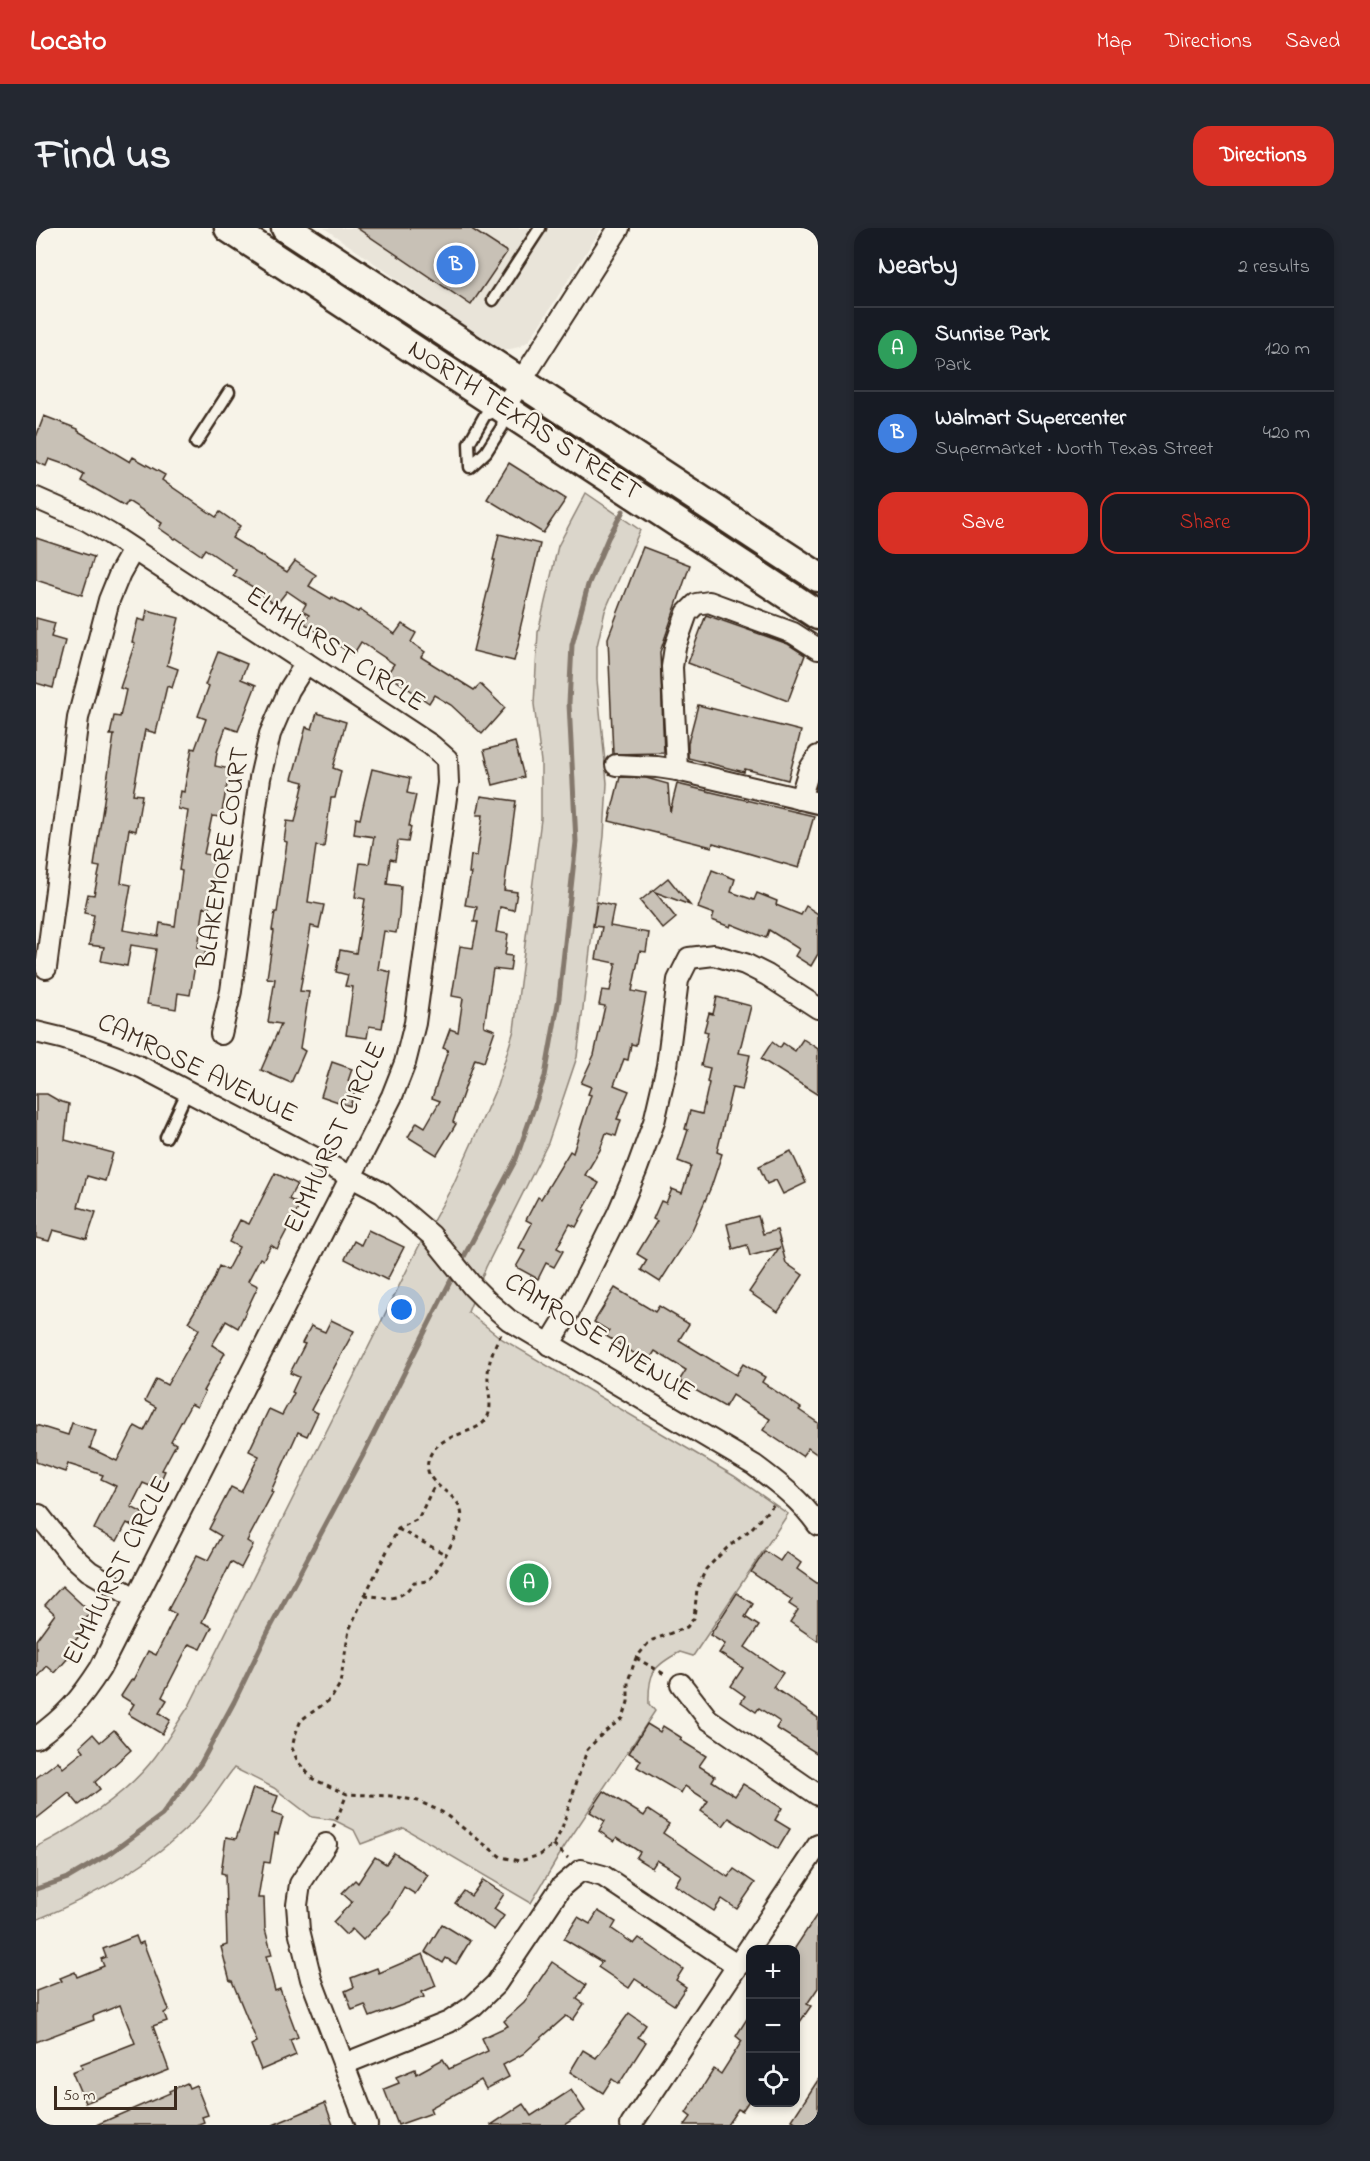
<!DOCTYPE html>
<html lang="en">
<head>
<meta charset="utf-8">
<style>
	:root { --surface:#171b24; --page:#242831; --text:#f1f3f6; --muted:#9ea1a6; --line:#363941; --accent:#d93025 }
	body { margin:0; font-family:"Indie Flower",sans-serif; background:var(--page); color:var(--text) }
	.controls { position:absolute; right:18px; bottom:18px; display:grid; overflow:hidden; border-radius:12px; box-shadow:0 3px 9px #0003 }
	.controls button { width:54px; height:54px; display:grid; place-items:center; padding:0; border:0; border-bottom:2px solid var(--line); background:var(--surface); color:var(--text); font:30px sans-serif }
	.scale { position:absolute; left:18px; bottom:15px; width:123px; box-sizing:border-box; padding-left:6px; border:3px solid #3b2a1e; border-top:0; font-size:16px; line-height:21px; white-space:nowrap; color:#3b2a1e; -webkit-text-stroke:4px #f7f3e8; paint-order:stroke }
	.you { position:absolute; left:366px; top:1082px; width:21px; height:21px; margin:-15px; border:4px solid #fff; border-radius:50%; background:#1a73e8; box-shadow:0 0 0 9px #1a73e833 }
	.badge { display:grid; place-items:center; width:39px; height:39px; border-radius:50%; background:var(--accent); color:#fff; font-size:20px; font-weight:700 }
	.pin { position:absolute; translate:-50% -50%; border:3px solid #fff; box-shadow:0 2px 6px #0006 }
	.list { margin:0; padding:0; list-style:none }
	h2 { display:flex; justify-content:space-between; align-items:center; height:78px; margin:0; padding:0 24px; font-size:26px }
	h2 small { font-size:20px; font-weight:400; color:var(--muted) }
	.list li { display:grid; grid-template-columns:39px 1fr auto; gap:18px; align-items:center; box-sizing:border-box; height:84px; padding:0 24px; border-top:2px solid var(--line) }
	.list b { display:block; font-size:22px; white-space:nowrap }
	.list p { margin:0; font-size:20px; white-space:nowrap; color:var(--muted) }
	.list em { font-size:20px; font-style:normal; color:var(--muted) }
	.actions { display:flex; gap:12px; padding:18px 24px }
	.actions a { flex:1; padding:14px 0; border:2px solid var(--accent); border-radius:18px; text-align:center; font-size:21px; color:var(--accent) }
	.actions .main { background:var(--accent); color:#fff }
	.icon { flex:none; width:33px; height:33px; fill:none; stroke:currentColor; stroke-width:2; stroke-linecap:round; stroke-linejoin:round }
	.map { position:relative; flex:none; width:782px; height:1897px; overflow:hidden; border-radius:18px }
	header { display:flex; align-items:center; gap:36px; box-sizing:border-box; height:84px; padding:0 30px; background:var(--accent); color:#fff }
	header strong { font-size:28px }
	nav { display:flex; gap:33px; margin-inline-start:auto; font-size:21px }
	.intro { display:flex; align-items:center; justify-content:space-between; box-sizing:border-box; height:144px; padding:0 36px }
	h1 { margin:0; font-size:42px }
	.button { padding:15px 27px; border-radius:18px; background:var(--accent); color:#fff; font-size:21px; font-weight:700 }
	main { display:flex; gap:36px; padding:0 36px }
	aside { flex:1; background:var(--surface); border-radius:18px; box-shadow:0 3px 9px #0003 }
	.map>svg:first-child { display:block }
	.built { fill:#e9e4d9 }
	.green { fill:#dbd6cb; stroke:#8b8074; stroke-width:1.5 }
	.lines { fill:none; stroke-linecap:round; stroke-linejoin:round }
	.stream { stroke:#84786c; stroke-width:5 }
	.building { fill:#c8c1b6; stroke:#3b2a1e; stroke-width:1.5 }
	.lane-casing { stroke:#3b2a1e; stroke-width:15 }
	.street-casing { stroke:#3b2a1e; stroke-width:24 }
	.secondary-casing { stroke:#3b2a1e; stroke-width:33 }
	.path { stroke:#3b2a1e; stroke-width:3; stroke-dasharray:4.5 4.5; stroke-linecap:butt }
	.lane { stroke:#f7f3e8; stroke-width:10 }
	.street { stroke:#f7f3e8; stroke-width:20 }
	.secondary { stroke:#f7f3e8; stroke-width:28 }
	.labels { text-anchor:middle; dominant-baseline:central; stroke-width:5; stroke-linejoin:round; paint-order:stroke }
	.street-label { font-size:27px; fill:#3b2a1e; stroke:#f7f3e8 }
</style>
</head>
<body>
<header>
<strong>Locato</strong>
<nav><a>Map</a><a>Directions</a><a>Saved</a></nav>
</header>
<div class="intro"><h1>Find us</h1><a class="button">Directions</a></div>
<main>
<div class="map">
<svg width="782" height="1897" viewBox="0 0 782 1897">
	<rect width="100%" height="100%" fill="#f7f3e8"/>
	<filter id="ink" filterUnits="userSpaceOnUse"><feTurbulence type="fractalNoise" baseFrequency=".0167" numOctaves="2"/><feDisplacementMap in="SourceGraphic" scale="12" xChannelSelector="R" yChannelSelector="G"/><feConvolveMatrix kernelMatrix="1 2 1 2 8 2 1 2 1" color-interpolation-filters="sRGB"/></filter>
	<g filter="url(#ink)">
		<path class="built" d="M288,0H566L493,113L483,119L470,122L457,118Z"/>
		<path class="green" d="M550,265L604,302L569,383L561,418V452L571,555L568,608L541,829L512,915L450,1039L432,1084L466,1111L698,1248L752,1286L657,1428L644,1424C617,1438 612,1445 613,1476L619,1483L527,1621L495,1675L368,1600L325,1616L318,1602L298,1592L276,1589L238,1560L198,1540C184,1558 172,1579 156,1595C112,1638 56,1669 0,1692V1619C41,1599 91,1566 119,1529C131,1513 141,1495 153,1478L382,1020L417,957L439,908L461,858L478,802L505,591V534L498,476L502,404L522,318Z"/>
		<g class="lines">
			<g class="stream">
				<path d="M424,1036L480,931L509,848L523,770L540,614L533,475L536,417L552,357L572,310L587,283"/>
				<path d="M0,1661L32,1650L76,1624L126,1587L165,1535L198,1474L232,1404L327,1227L419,1044"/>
			</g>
		</g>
		<g class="building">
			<path d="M321,0H434L471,24L435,77Z"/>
			<path d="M8,188L42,201V203L94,234L97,229L129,247L126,252L180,289L184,284L204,298L196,310L251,344L259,333L280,347L273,358L295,371L296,369L322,384L324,382L359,406L366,396L380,405L375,414L389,424L385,429L438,462L444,456L469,480L446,506L415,477L398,467L393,475L351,446L358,436L325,414L317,427L268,395L273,387L266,383L270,376L251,363L240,377L224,366L225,364L197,347L200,342L169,321L165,327L140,310L139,311L123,300L126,295L92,273L89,278L61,262L45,253L48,247L33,238L13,231L10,238L0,234V209Z"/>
			<path d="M473,235L530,271L507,305L451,271Z"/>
			<path d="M463,306L504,316L483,405L485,406L478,433L437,423L459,332H457Z"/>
			<path d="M0,310L58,329L46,367L0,352Z"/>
			<path d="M607,319L654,337L624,424L628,525L577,526L572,410Z"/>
			<path d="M111,382L143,390L131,437L142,441L136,460L131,458L120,505L109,502L97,566L106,567L100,603L93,601L85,655L95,657L87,702L122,708L124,695L139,698L146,643L143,642L152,583L142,581L145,563L148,564L156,520L159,521L170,491L162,488L173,458L169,457L182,424L211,436L205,451L220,457L202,503L190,499L181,524L179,538L194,541L185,589L176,588L168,626L181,628L173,680L168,679L162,719L170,720L167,738L159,737L154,767L142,765L140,781L111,776L120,721L95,717L91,738L65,733L68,719L53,717L58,687L48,685L52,666L58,667L64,639L58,638L78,507H74L78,488L84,489L90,462L84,460L99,415L96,414L102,391L109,393Z"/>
			<path d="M670,387L752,416L769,427L752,473L652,435Z"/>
			<path d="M0,390L19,395L15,409L29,413L17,460L0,455Z"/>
			<path d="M662,477L765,503L752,552L709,541L708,544L652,530V515Z"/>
			<path d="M281,485L310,494L297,540L305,543L299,570H295L288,619L280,618L272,674L288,677L283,700L275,698L264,763L273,764L264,820L269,823L255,855L225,842L245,796L232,794L239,751L231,750L238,703L236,702L239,684H241L251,614L248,613L251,593L259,594L268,554L256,551L270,499L276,501Z"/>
			<path d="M479,514L488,549L457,557L448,522Z"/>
			<path d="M336,541L374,550L371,565L380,567L373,598L375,599L372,614L362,613L359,632L354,631L351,656L365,658L363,687L360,705L348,703L342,741L355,744L346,800L333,798L331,810L310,807L317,759L309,758L312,747L300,744L304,722L320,725L329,671L319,669L324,635L333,636L338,609L318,606L320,590L324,591Z"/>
			<path d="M584,549L610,550L632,556L634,584L641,556L778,588L763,640L677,615L676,619L573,593Z"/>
			<path d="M445,568L480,573L468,662L481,664L478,682L464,679L460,704L472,706L469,727L476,728L474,743L457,741L448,798L459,802L448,834L439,831L417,894L420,896L401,927L372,909L381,894L389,899L404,873L396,870L412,822L407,820L414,801L422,804L427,770L416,768L424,718L437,720L442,694H438L441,679L429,677L435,645H433L435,627L441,628L447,587H441Z"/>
			<path d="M676,642L699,651L695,664L718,672L721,665L741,673L740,677L765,687L770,678L782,686V726L775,738L759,728L763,721L733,702L730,710L695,696L694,699L676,692L678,686L662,680Z"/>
			<path d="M632,650L654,677L619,664L640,690L627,701L604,673Z"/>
			<path d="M561,674L578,678L574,698L613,705L610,724L604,723L596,763L610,766L600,817L595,816L592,832L588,831L578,857L593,863L581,891L585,892L580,908L570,905L564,922L549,947L563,955L548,981L549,982L540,999L534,996L521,1020L527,1023L518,1039L510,1035L502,1051L480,1039L489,1023L483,1020L496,995L490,992L502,969L505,971L534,923L537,925L555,867L552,866L555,859L545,855L558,827L569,778L563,777L566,762L574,763L580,735L560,731L566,699L557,698Z"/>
			<path d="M681,769L715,778L703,825L714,827L706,862L696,860L681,924L686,926L675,959L654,1007L624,1054L605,1042L611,1032L601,1026L621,993L617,991L625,973L630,975L636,961L646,965L655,938L642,933L652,902L649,901L654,883L666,886L673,855L671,854L674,840L665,838L672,804L668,803L673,785L677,786Z"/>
			<path d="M767,811L782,821V867L725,831L736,814L744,820L747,815L759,823Z"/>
			<path d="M296,834L316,841L312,853L321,856L314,878L285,868Z"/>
			<path d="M0,866H11L23,873L33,876L29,912L77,925L69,953L51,948L42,979L60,984L51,1011L17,1002L13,1013L0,1010Z"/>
			<path d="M755,923L770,955L747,966L740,952L731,956L723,938Z"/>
			<path d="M239,945L261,956L253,971L264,977L241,1021L235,1017L227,1032L224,1030L212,1053L222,1058L202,1100L190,1093L176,1117L189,1125L167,1163L169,1164L161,1179L155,1176L135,1213L140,1216L126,1242L129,1243L121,1261L107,1255L95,1279L107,1285L100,1300L91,1295L81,1313L58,1301L80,1258L65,1251L67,1247L32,1236L29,1244L0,1234V1197L32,1207L36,1195L60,1203L54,1220L81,1233L99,1198L108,1203L120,1179L109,1173L120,1151L131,1157L163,1101L152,1094L177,1053L183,1038L191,1042L203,1019L193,1014L204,992L213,996Z"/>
			<path d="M722,988L727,1006L741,1002L750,1035L767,1047L742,1084L713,1064L743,1020L714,1028L711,1017L697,1021L691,996Z"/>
			<path d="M332,1002L368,1019L351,1052L309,1031L318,1013L325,1017Z"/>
			<path d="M579,1060L619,1084L623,1078L653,1096L643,1112L700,1147L707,1136L729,1149L726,1154L765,1180L763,1182L782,1195V1227L772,1220L766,1228L727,1202L734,1191L696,1167L689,1179L643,1153L650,1142L619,1123L612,1134L570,1108L573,1103L558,1094Z"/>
			<path d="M295,1092L318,1103L275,1182L282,1185L271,1208L262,1204L235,1263L237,1264L211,1313L217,1317L205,1340L195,1334L166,1394L176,1399L165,1421L153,1416L126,1469L131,1472L123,1485L134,1492L126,1506L92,1486L98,1476L85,1468L96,1451L97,1452L112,1423L120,1427L140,1386L132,1382L161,1327L172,1332L185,1308L173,1301L195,1259L205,1264L223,1228L213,1223L233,1181L246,1187L258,1165L256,1164L263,1149L254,1145L269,1116L266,1115L275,1098L289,1104Z"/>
			<path d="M729,1323L744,1333L750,1324L765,1335L761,1341L782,1356V1413L754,1394L762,1382L753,1376L756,1372L715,1344Z"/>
			<path d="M26,1358L55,1385L43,1398L48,1403L27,1426L32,1430L19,1445L11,1438L0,1451V1412L19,1386L9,1377Z"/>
			<path d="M701,1365L717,1376L709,1389L723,1398L709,1419L747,1445L737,1459L782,1490V1526L740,1500L744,1494L723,1480L720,1484L705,1474L709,1468L695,1458L707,1440L683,1425L689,1416L674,1407Z"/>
			<path d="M611,1496L624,1504L627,1498L646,1510L644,1512L670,1528L663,1538L679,1548L676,1553L699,1568L707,1556L746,1580L739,1592L754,1601L742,1621L693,1590L687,1598L665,1583L672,1573L649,1558L645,1565L601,1539L605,1532L593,1525Z"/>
			<path d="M78,1502L95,1522L59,1554L64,1561L43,1577L33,1565L0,1591V1550L22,1533L27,1540L48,1523L44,1518L57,1506L64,1514Z"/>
			<path d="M217,1560L242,1568L236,1585L247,1589L242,1606L239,1605L234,1635L228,1634L222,1670H228L229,1701L236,1727L230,1728L239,1763L244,1761L262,1809L254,1812L260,1827L225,1842L215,1817L221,1814L196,1753H194L185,1719L191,1717L189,1646L185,1645L190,1609L200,1611Z"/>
			<path d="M568,1563L608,1588L612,1582L633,1596L627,1605L692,1649L698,1641L719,1655L701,1681L686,1671L678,1683L639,1657L645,1647L621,1632L616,1640L600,1630L604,1624L581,1609L578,1613L563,1603L569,1593L554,1584Z"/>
			<path d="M358,1625L392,1647L379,1666L368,1659L353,1685L327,1712L316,1701L310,1707L297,1694L316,1674L306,1665L319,1652L322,1655L339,1629L350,1636Z"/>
			<path d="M447,1652L468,1666L458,1681L468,1688L458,1702L419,1675L428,1663L435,1668Z"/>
			<path d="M562,1683L580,1694L576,1701L598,1716L603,1710L647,1741L640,1752L650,1759L638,1777L599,1751L593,1760L562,1739L566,1734L528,1711L542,1689L554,1696Z"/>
			<path d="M782,1685V1760L771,1776L775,1778L759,1801V1720Z"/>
			<path d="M406,1696L434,1713L420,1736L410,1730L407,1735L389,1724Z"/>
			<path d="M100,1708L103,1716L107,1714L133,1782L128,1785L131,1793L117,1798L133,1842L49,1875L36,1844L46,1840L45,1836L99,1815L84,1777L57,1788L58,1792L0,1814V1763L26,1753L24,1750L39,1744L41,1749L68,1738L65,1731L70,1729L67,1721Z"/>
			<path d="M387,1726L400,1758L386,1764L388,1769L334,1789L329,1777L316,1782L309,1763L318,1759L315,1750L341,1740L343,1745Z"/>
			<path d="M516,1734L550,1757L541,1771L548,1776L537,1792L530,1788L487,1826L467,1837L473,1849L450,1861L445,1852L394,1880L396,1885L362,1897L348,1861L363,1855L360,1849L379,1841L380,1846L407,1831L413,1841L452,1823L446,1810L472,1798L468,1793L488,1775Z"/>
			<path d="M593,1785L610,1797L602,1809L610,1814L583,1856L576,1851L567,1865L534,1844L547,1822L560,1830Z"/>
			<path d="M714,1786V1871L706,1883L702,1881L691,1897H649L655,1889L650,1885L678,1841L685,1846L706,1813L700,1808Z"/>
			<path d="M782,1852V1897H764L756,1892Z"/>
			<path d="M151,1855L153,1860L160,1857L172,1887L166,1889L168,1894L160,1897H60L134,1865L133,1863Z"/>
			<path d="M535,1862L549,1883L528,1897H455L487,1876L495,1888Z"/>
			<path d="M289,1875L297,1897H237Z"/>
		</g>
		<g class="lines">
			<defs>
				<g id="lane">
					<path d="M457,72L504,0"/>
					<path d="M468,180L466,199L450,224L434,239L433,215L449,187Z"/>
					<path d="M160,215L193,164"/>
					<path d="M130,909L151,864"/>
				</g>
				<g id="street">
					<path d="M468,180L583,0"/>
					<path d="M0,270L50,292L74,306L395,517L411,531L412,555L379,795L369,835L356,868L64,1441C44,1472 30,1488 0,1510"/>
					<path d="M580,537L621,539L641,542L782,575"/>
					<path d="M641,542L636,439L639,419L651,385L660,376L673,374L757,405L782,421"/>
					<path d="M764,571L773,542L782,528"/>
					<path d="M10,740L42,490L73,372L84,345L97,322"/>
					<path d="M0,804C38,812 72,824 107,840L346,965L395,1007L437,1059L452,1074L473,1092L718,1237C742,1255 765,1272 782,1297"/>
					<path d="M185,806L195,763L224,550L234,506L253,462L270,435"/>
					<path d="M513,1117L530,1089L582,985L600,943L618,894L631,838L642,752L653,730L678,727L709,736L731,747L782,780"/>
					<path d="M3,1287L33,1325L53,1343L99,1370"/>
					<path d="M645,1456L672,1491L782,1567"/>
					<path d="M290,1616L264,1656L261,1677L263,1702L275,1751L331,1897"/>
					<path d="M308,1836L413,1794L437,1778L460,1756L525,1659L545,1642L567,1648L702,1738"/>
					<path d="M595,1897L782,1617"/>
				</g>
				<g id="secondary">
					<path d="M193,0L782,387"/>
					<path d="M250,0L782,349"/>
				</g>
			</defs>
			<use href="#lane" class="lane-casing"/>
			<use href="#street" class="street-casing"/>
			<use href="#secondary" class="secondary-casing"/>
			<g class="path">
				<path d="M465,1106C457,1120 451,1137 452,1153C452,1164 457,1179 451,1190C442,1207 402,1204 393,1230C384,1256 418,1262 424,1280C426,1284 426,1289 425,1293C423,1303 400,1348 392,1352C389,1354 382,1354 378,1354C363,1375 353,1370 329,1367L313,1402L304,1456L295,1471L265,1492L259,1507L256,1520L262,1534L277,1551L311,1566L355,1568L382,1573L406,1584L465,1629L484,1633L504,1627L517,1617L525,1603L551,1522L567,1505L587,1490L592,1474V1453L600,1430L614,1413L651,1399L658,1390L661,1361L670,1341L691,1320L715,1301L740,1274"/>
				<path d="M362,1301L409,1326"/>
				<path d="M329,1367L362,1301L382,1291L399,1256"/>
				<path d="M600,1430L630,1447"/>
				<path d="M297,1600L311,1566"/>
				<path d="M517,1617L532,1630"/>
			</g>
			<use href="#lane" class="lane"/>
			<use href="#street" class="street"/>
			<use href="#secondary" class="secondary"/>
		</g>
	</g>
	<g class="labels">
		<g class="street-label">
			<text transform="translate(488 193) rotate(33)">NORTH TEXAS STREET</text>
			<text transform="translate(299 422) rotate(33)">ELMHURST CIRCLE</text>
			<text transform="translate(188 630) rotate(-81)">BLAKEMORE COURT</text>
			<text transform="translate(161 841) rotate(26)">CAMROSE AVENUE</text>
			<text transform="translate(300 910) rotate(-65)">ELMHURST CIRCLE</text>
			<text transform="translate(563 1110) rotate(32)">CAMROSE AVENUE</text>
			<text transform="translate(82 1343) rotate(-63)">ELMHURST CIRCLE</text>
		</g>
	</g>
</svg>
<div class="controls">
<button>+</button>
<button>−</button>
<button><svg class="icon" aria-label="locate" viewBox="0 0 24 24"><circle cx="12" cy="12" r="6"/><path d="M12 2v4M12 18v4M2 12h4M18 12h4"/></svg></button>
</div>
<div class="scale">50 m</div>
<div class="you"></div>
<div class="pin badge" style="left:493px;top:1355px;background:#2e9e5b">A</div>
<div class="pin badge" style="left:420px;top:37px;background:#3f7fe0">B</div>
</div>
<aside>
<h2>Nearby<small>2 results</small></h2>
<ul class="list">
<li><span class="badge" style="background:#2e9e5b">A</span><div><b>Sunrise Park</b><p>Park</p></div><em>120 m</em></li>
<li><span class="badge" style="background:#3f7fe0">B</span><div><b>Walmart Supercenter</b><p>Supermarket · North Texas Street</p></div><em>420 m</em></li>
</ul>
<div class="actions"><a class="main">Save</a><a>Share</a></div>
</aside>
</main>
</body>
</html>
